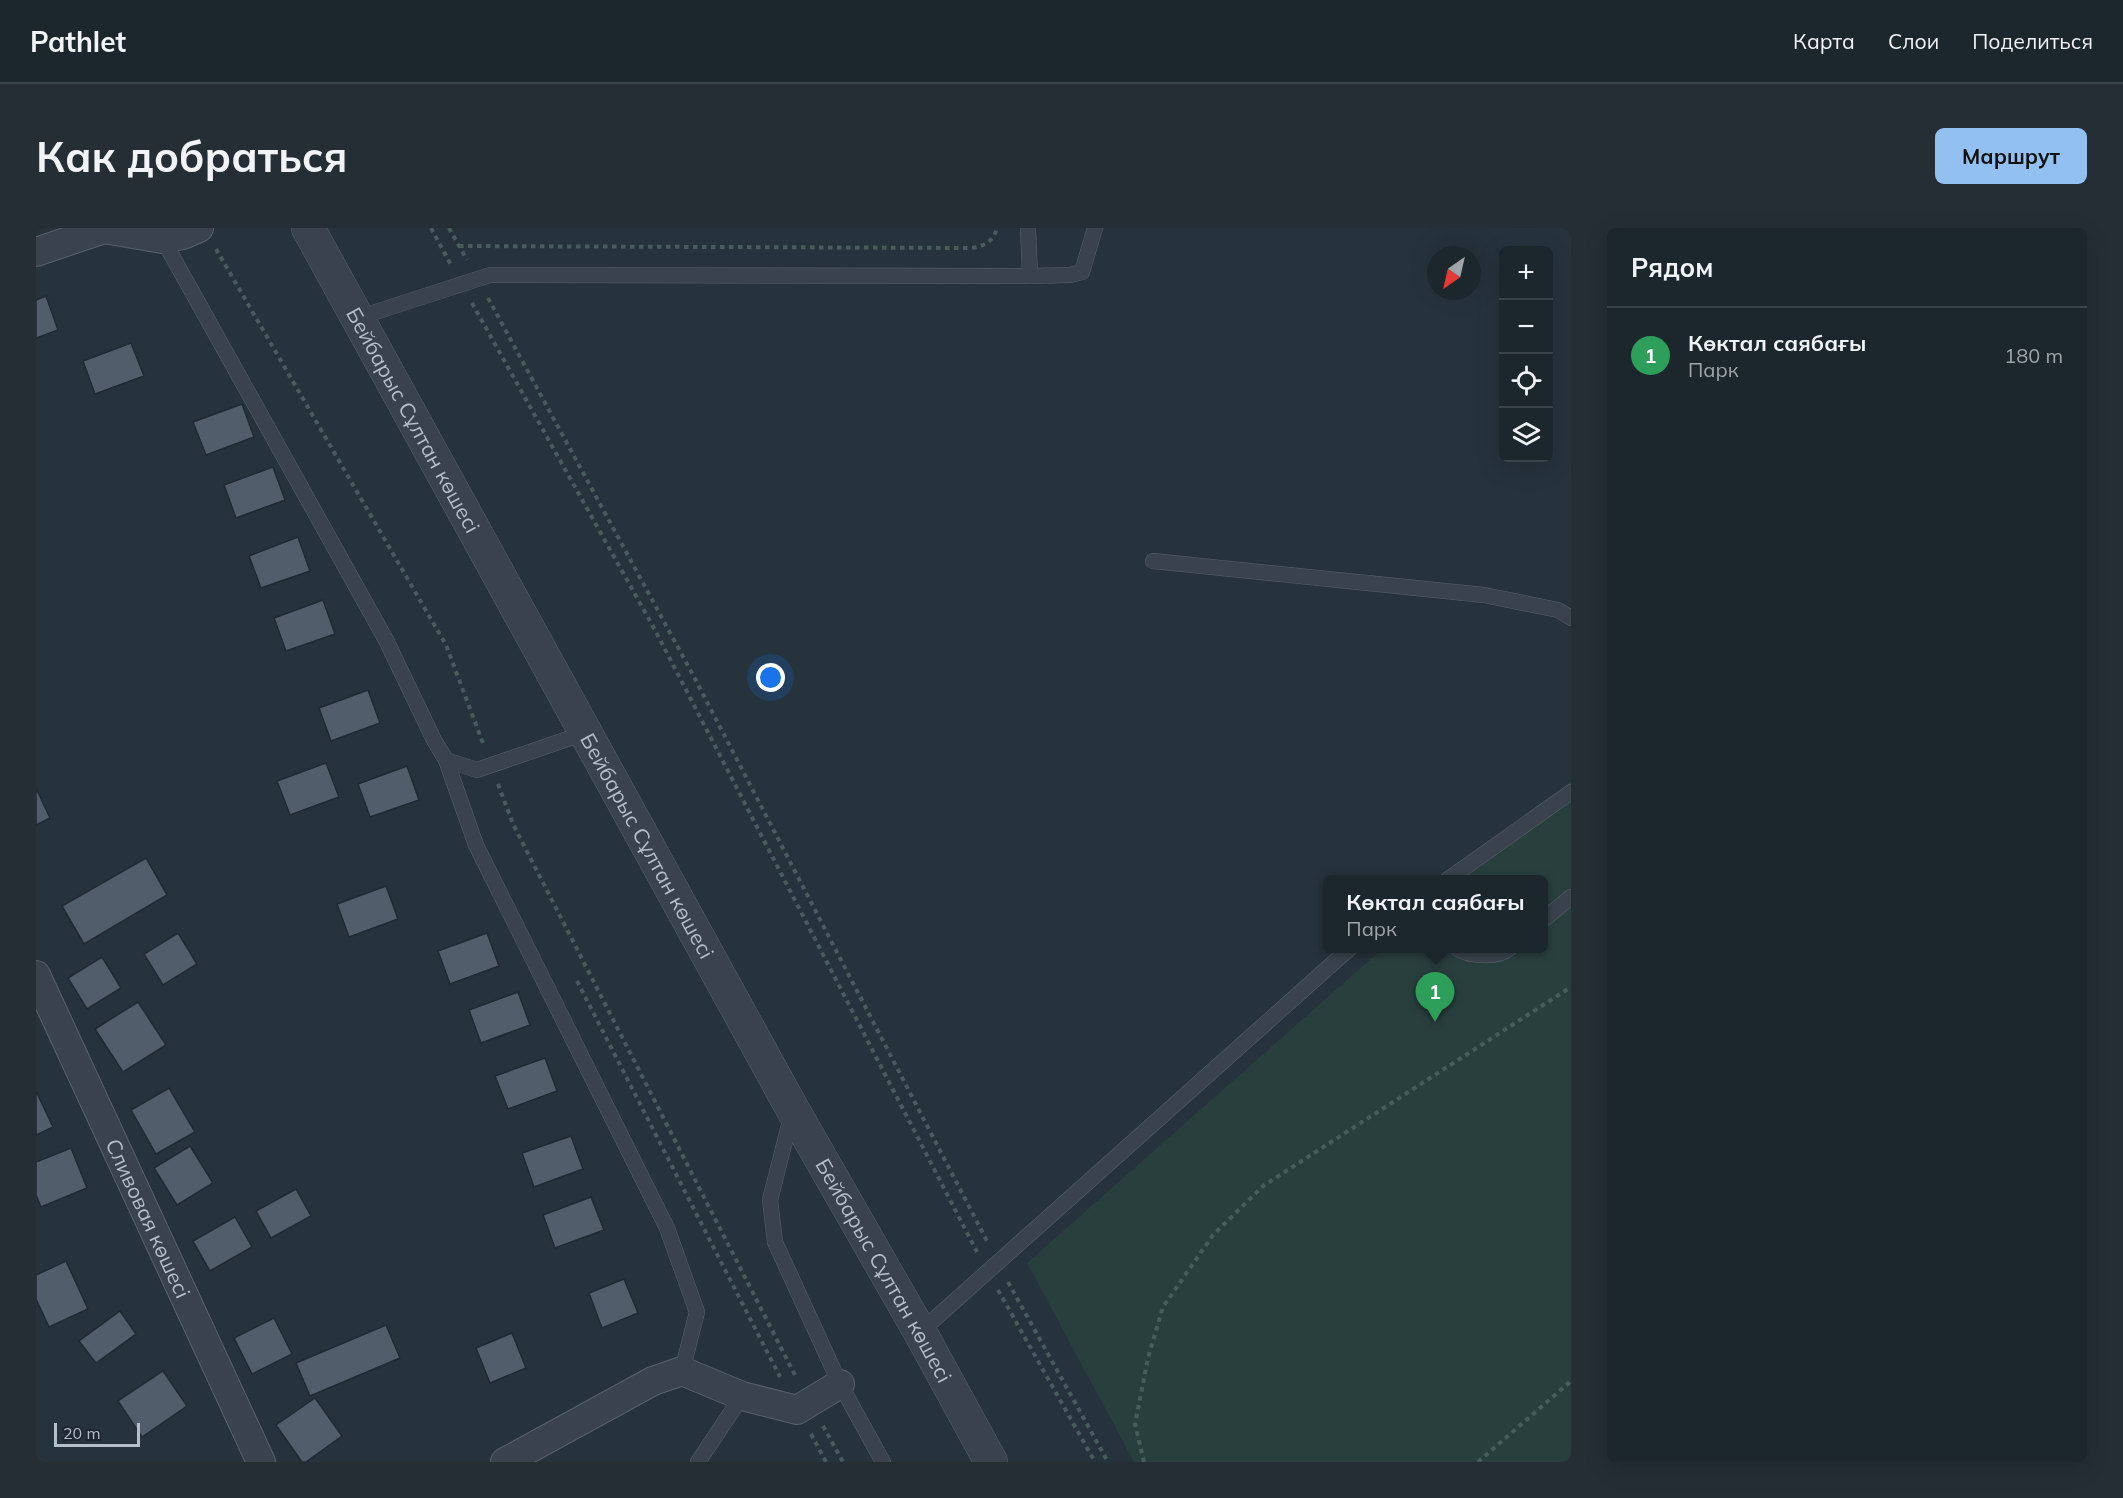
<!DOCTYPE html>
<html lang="ru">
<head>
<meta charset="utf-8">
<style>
	:root { --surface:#1c262d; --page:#252e35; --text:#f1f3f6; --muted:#a0a5aa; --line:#3a4349; --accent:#92c0f0 }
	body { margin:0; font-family:Mulish,sans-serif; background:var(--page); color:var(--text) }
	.controls { position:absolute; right:18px; top:18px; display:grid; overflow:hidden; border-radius:9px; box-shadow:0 6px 24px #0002 }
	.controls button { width:54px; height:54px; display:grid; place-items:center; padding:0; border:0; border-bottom:2px solid var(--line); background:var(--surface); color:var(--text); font:30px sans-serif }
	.compass { position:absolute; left:1391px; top:18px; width:54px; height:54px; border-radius:50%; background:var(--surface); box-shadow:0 6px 24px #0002; rotate:214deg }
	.scale { position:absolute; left:18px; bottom:15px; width:86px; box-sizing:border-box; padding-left:6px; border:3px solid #b6bec8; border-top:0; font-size:16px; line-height:21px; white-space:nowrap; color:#b6bec8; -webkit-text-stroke:4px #1f2832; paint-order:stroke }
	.you { position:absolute; left:735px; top:450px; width:21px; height:21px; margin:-15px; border:4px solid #fff; border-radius:50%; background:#1a73e8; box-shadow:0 0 0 9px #1a73e833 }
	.badge { display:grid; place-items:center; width:39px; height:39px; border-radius:50%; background:var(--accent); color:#fff; font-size:20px; font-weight:700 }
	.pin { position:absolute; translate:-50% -50px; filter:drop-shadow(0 2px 3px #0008) }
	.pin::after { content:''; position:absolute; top:32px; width:21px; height:18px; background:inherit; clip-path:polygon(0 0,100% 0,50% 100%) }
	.popup { position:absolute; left:1287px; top:647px; width:225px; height:78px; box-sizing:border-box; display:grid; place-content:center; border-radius:9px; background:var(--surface); filter:drop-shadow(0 2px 4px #0005); font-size:20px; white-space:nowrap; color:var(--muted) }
	.popup b { font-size:22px; color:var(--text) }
	.popup::after { content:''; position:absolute; left:50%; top:100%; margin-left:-12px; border:12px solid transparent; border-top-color:var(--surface) }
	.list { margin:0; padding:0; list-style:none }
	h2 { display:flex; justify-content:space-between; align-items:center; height:78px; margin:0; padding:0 24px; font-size:26px }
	h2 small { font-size:20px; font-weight:400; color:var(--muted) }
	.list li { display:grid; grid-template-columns:39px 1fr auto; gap:18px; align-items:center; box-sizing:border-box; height:96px; padding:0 24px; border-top:2px solid var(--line) }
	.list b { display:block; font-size:22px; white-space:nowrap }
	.list p { margin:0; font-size:20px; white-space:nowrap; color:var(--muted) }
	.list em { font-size:20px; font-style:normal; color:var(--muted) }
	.icon { flex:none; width:33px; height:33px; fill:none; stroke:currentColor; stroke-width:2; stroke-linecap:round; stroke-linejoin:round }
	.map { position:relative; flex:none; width:1535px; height:1234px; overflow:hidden; border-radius:9px }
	header { display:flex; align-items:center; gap:36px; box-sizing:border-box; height:84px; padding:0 30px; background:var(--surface); border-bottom:2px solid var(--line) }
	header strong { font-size:28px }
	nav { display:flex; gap:33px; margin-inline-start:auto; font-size:21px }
	.intro { display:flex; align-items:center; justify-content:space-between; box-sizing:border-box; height:144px; padding:0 36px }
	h1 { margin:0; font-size:42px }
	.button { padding:15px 27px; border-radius:9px; background:var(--accent); color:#111; font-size:21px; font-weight:700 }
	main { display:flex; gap:36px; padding:0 36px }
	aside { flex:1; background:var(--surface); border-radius:9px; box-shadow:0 6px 24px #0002 }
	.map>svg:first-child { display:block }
	.green { fill:#293f3e }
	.building { fill:#515d6a; stroke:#212a34; stroke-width:1.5 }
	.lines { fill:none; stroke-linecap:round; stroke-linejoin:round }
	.service-casing { stroke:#58616b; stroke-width:16 }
	.minor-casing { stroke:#58616b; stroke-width:30 }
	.tertiary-casing { stroke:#58616b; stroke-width:34 }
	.path { stroke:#485c5c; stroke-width:4; stroke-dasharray:4.5 4.5; stroke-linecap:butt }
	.service { stroke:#3a434d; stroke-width:15 }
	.minor { stroke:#3a434d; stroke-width:28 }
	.tertiary { stroke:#3a434d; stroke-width:33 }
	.labels { text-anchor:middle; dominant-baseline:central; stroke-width:6; stroke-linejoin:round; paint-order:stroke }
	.street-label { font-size:21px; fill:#b6bec8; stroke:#1f2832 }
</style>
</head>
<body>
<header>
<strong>Pathlet</strong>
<nav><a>Карта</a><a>Слои</a><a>Поделиться</a></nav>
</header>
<div class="intro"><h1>Как добраться</h1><a class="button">Маршрут</a></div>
<main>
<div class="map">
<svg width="1535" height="1234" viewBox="0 0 1535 1234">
	<rect width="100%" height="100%" fill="#26323c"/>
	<path class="green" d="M1535,553V1234H1098L991,1035L1346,721L1507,720V652L1424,651Z"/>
	<g class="building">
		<path d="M10,68L22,102L0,110V72Z"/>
		<path d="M95,115L108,148L59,166L47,133Z"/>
		<path d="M206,176L218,209L170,227L157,194Z"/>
		<path d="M237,239L249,272L200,290L188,257Z"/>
		<path d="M262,309L274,343L225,360L213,328Z"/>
		<path d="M287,372L299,406L250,423L238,390Z"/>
		<path d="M332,462L344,495L295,513L283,480Z"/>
		<path d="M290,535L303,569L254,587L241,553Z"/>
		<path d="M371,538L383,572L334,589L322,556Z"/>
		<path d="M0,560L14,590L0,597Z"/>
		<path d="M110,630L131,667L48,716L26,678Z"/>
		<path d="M350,658L362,691L313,709L301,676Z"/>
		<path d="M142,705L161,736L127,757L108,726Z"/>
		<path d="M451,705L463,738L414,756L402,723Z"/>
		<path d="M66,729L85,760L51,781L32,750Z"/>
		<path d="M482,764L494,797L445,815L433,782Z"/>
		<path d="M102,774L130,817L87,844L59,801Z"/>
		<path d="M509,830L521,863L472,881L459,848Z"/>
		<path d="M133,860L159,904L120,926L95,882Z"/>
		<path d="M0,863L17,899L0,907Z"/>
		<path d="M535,908L547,941L498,959L486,925Z"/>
		<path d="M154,918L177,955L141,977L118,940Z"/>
		<path d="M35,920L51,960L5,979L0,967V934Z"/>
		<path d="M260,961L275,988L235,1010L220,983Z"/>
		<path d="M555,969L568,1002L519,1020L507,987Z"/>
		<path d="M199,989L216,1019L174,1043L157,1013Z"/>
		<path d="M30,1033L52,1081L13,1099L0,1071V1047Z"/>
		<path d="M588,1051L602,1085L566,1100L553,1065Z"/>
		<path d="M84,1083L100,1106L60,1135L43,1113Z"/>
		<path d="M238,1090L256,1126L216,1146L198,1110Z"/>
		<path d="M350,1097L364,1130L274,1168L260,1135Z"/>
		<path d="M476,1105L490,1140L454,1155L440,1120Z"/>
		<path d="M127,1143L151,1178L106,1209L82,1173Z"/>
		<path d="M279,1170L306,1208L270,1234H266L240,1197Z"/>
	</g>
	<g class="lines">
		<defs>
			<g id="service">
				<path d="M125,8L350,412L398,512L410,532L441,542L549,505"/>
				<path d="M994,48L1034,47L1046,44L1059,0"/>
				<path d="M321,90L454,47L994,48L992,0"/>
				<path d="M1117,333L1448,367L1522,382L1535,390"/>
				<path d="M410,532L440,617L631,1000L661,1084L646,1143"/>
				<path d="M1411,652L1535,564"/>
				<path d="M1507,692L1535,669"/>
				<path d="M1421,720C1433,729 1463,730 1474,720"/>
				<path d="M756,885L734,972L739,1014L804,1156L847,1234"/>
				<path d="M884,1104L1314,720"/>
				<path d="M662,1234L706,1168"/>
			</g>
			<g id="minor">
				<path d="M0,24L68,1L126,11L147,7L163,0"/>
				<path id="s1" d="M0,747L225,1234"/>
				<path d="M469,1234L617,1153L646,1143L706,1168L761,1182L804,1156"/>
			</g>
			<g id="tertiary">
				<path id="s2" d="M272,0L757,882L884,1104L955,1234"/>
			</g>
		</defs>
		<use href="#service" class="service-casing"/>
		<use href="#minor" class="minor-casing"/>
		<use href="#tertiary" class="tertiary-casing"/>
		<g class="path">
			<path d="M395,0L415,37"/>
			<path d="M413,0L431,32"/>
			<path d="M423,18L935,20C948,18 957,14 961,0"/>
			<path d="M180,21L410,417L448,518"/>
			<path d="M452,70L657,447L952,1015"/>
			<path d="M436,75L619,402L941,1024"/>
			<path d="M462,556L477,596L760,1149"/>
			<path d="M541,753L744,1149"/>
			<path d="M972,1054L1072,1234"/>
			<path d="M962,1062L1059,1234"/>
			<path d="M787,1198L807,1234"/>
			<path d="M775,1206L790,1234"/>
			<path d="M1108,1234L1099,1196L1112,1130L1127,1079L1177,1007L1227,958L1535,759"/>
			<path d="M1442,1234L1535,1153"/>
		</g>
		<use href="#service" class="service"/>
		<use href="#minor" class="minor"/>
		<use href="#tertiary" class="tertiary"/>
	</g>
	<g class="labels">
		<g class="street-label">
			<text stroke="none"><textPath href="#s2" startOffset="219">Бейбарыс Сұлтан көшесі</textPath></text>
			<text stroke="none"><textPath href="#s2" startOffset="705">Бейбарыс Сұлтан көшесі</textPath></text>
			<text stroke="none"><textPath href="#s1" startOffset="268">Сливовая көшесі</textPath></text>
			<text stroke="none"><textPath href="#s2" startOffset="1191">Бейбарыс Сұлтан көшесі</textPath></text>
		</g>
	</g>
</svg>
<div class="controls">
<button>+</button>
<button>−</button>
<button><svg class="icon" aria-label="locate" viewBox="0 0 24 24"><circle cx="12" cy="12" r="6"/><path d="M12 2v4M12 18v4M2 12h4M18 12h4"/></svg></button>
<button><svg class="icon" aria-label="layers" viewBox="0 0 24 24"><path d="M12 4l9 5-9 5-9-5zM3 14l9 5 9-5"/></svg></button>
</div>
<svg class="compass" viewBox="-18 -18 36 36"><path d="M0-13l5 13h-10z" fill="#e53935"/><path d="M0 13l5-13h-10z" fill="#a0a5aa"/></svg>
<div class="scale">20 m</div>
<div class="you"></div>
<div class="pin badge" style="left:1399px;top:794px;background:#2e9e5b">1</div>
<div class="popup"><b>Көктал саябағы</b>Парк</div>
</div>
<aside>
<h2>Рядом<small></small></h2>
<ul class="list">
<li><span class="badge" style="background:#2e9e5b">1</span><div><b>Көктал саябағы</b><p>Парк</p></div><em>180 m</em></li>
</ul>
</aside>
</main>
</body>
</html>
